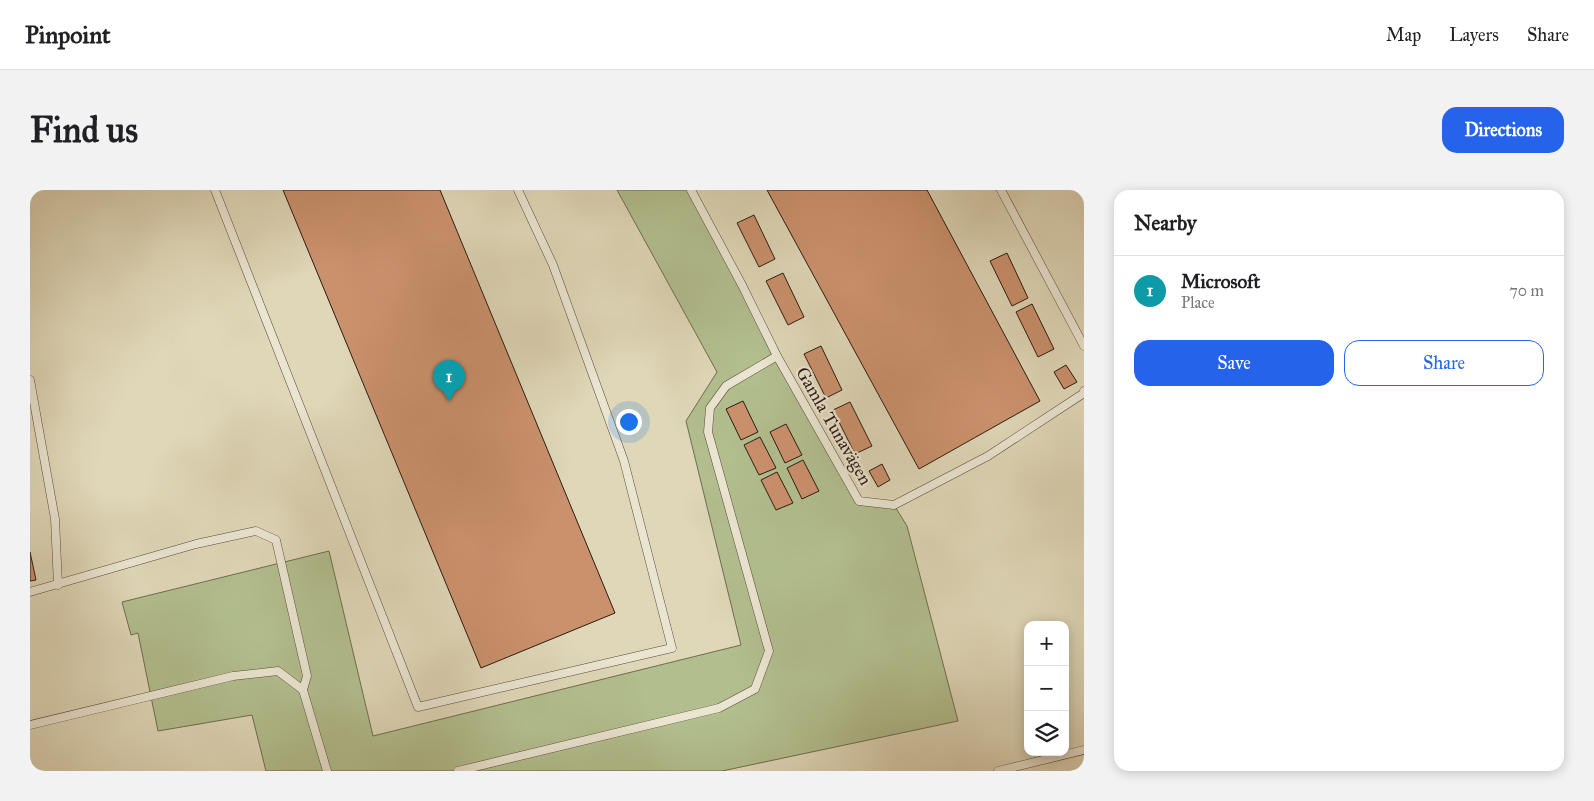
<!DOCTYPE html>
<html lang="en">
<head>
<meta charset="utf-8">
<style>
	:root { --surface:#fff; --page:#f2f2f2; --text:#202124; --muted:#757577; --line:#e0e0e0; --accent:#2563eb }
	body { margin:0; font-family:"IM FELL Great Primer",serif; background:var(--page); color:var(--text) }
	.controls { position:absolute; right:15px; bottom:15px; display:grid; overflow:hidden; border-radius:10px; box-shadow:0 2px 12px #0003 }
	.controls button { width:45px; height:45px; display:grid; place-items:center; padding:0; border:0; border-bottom:1px solid var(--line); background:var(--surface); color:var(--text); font:25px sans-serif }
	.you { position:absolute; left:598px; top:231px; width:18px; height:18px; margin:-12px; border:4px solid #fff; border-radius:50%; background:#1a73e8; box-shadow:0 0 0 8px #1a73e833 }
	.badge { display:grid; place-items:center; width:32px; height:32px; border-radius:50%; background:var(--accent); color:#fff; font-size:16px; font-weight:700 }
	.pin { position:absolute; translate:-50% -41px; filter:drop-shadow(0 1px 2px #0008) }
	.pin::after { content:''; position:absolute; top:26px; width:18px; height:15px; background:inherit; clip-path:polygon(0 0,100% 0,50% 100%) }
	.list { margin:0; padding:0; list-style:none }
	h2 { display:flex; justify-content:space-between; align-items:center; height:65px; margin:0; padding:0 20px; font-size:21px }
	h2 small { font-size:16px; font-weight:400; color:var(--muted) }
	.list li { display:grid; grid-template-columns:32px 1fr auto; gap:15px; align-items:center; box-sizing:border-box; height:70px; padding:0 20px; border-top:1px solid var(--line) }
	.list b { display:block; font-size:19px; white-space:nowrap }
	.list p { margin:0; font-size:16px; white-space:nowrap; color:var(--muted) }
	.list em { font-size:16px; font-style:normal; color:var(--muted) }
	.actions { display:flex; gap:10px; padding:15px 20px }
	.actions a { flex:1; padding:11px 0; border:1px solid var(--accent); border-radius:15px; text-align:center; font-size:18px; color:var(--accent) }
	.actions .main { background:var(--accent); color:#fff }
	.icon { flex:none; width:28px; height:28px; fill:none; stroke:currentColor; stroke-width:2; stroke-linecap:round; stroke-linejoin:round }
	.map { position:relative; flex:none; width:1054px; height:581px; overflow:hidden; border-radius:15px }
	header { display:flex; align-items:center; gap:30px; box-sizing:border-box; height:70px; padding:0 25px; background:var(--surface); border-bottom:1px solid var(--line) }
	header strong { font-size:24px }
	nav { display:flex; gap:28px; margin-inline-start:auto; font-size:18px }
	.intro { display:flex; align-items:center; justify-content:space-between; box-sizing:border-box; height:120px; padding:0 30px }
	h1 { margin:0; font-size:35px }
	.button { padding:12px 22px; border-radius:15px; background:var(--accent); color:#fff; font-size:18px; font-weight:700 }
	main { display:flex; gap:30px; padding:0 30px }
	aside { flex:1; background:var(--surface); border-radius:15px; box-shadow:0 2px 12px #0003 }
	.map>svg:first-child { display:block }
	.green { fill:#b2be8e; stroke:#6f6c50 }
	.building { fill:#ca916d; stroke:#2c1a11 }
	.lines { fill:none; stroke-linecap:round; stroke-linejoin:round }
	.service-casing { stroke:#59493b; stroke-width:9 }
	.service { stroke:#eae5d1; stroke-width:8 }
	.labels { text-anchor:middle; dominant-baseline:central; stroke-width:4.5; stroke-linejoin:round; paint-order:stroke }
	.street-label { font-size:18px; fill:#2c1a11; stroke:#eae5d1 }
</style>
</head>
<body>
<header>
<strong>Pinpoint</strong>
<nav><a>Map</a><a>Layers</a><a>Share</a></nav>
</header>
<div class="intro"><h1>Find us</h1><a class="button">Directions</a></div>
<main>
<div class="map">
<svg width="1054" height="581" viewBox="0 0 1054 581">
	<rect width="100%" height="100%" fill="#dfd7b8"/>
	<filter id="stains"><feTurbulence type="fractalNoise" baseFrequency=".004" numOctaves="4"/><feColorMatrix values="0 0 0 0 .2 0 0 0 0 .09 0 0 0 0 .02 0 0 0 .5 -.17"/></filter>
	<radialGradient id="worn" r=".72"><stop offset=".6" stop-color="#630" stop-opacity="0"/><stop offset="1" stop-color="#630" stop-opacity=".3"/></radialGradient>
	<path class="green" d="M587,0H661L829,310L864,315L877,336L928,531L692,581H236L222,525L128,541L108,443L101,445L92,412L299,361L343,546L711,455L656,231L687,182Z"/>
	<g class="building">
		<path d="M253,0H410L585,423L451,478Z"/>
		<path d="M737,0H897L1010,211L889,279Z"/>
		<path d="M724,25L745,69L729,77L707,33Z"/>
		<path d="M977,63L998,108L982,116L960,71Z"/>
		<path d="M753,83L774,127L758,135L736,91Z"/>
		<path d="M1002,114L1024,159L1008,167L986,122Z"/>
		<path d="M791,156L812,200L796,208L774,164Z"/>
		<path d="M1036,175L1047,192L1034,199L1024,182Z"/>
		<path d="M713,211L728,242L711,250L696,219Z"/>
		<path d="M820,212L842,256L825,264L803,220Z"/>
		<path d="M756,234L772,265L755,273L740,242Z"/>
		<path d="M730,247L746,278L729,285L714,255Z"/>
		<path d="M773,270L789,301L772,309L757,278Z"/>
		<path d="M852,274L860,290L848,297L839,281Z"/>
		<path d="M747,282L763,313L746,320L731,290Z"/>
		<path d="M0,362L6,390L0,391Z"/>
	</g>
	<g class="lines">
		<defs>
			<g id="service">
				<path d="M185,0L388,517L642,458L594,271L523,75L488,0"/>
				<path d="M661,0L712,95L747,166L829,311L864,315L958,266L1054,203V201"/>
				<path d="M971,0L1054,156"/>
				<path d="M0,190L25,329L28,395"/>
				<path d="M0,402L166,354L226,341L246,350L277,486L273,500"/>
				<path d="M0,535L203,486L248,481L273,500L297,581"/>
				<path d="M428,581L689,518L725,499L739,461L678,242L680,218L696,196L747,166"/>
				<path d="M968,581L1054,560"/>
			</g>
		</defs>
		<use href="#service" class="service-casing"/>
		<use href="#service" class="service"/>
	</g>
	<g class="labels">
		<g class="street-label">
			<text transform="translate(804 236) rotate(60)">Gamla Tunavägen</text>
		</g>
	</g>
	<rect width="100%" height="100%" filter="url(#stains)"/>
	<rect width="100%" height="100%" fill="url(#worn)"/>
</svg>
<div class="controls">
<button>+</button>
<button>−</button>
<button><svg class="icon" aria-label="layers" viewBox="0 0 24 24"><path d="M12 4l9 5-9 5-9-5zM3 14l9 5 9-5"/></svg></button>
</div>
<div class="you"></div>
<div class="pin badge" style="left:419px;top:211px;background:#0f9aa8">1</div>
</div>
<aside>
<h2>Nearby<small></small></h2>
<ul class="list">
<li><span class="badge" style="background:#0f9aa8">1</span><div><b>Microsoft</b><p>Place</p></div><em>70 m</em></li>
</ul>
<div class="actions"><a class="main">Save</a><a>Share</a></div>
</aside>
</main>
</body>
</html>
